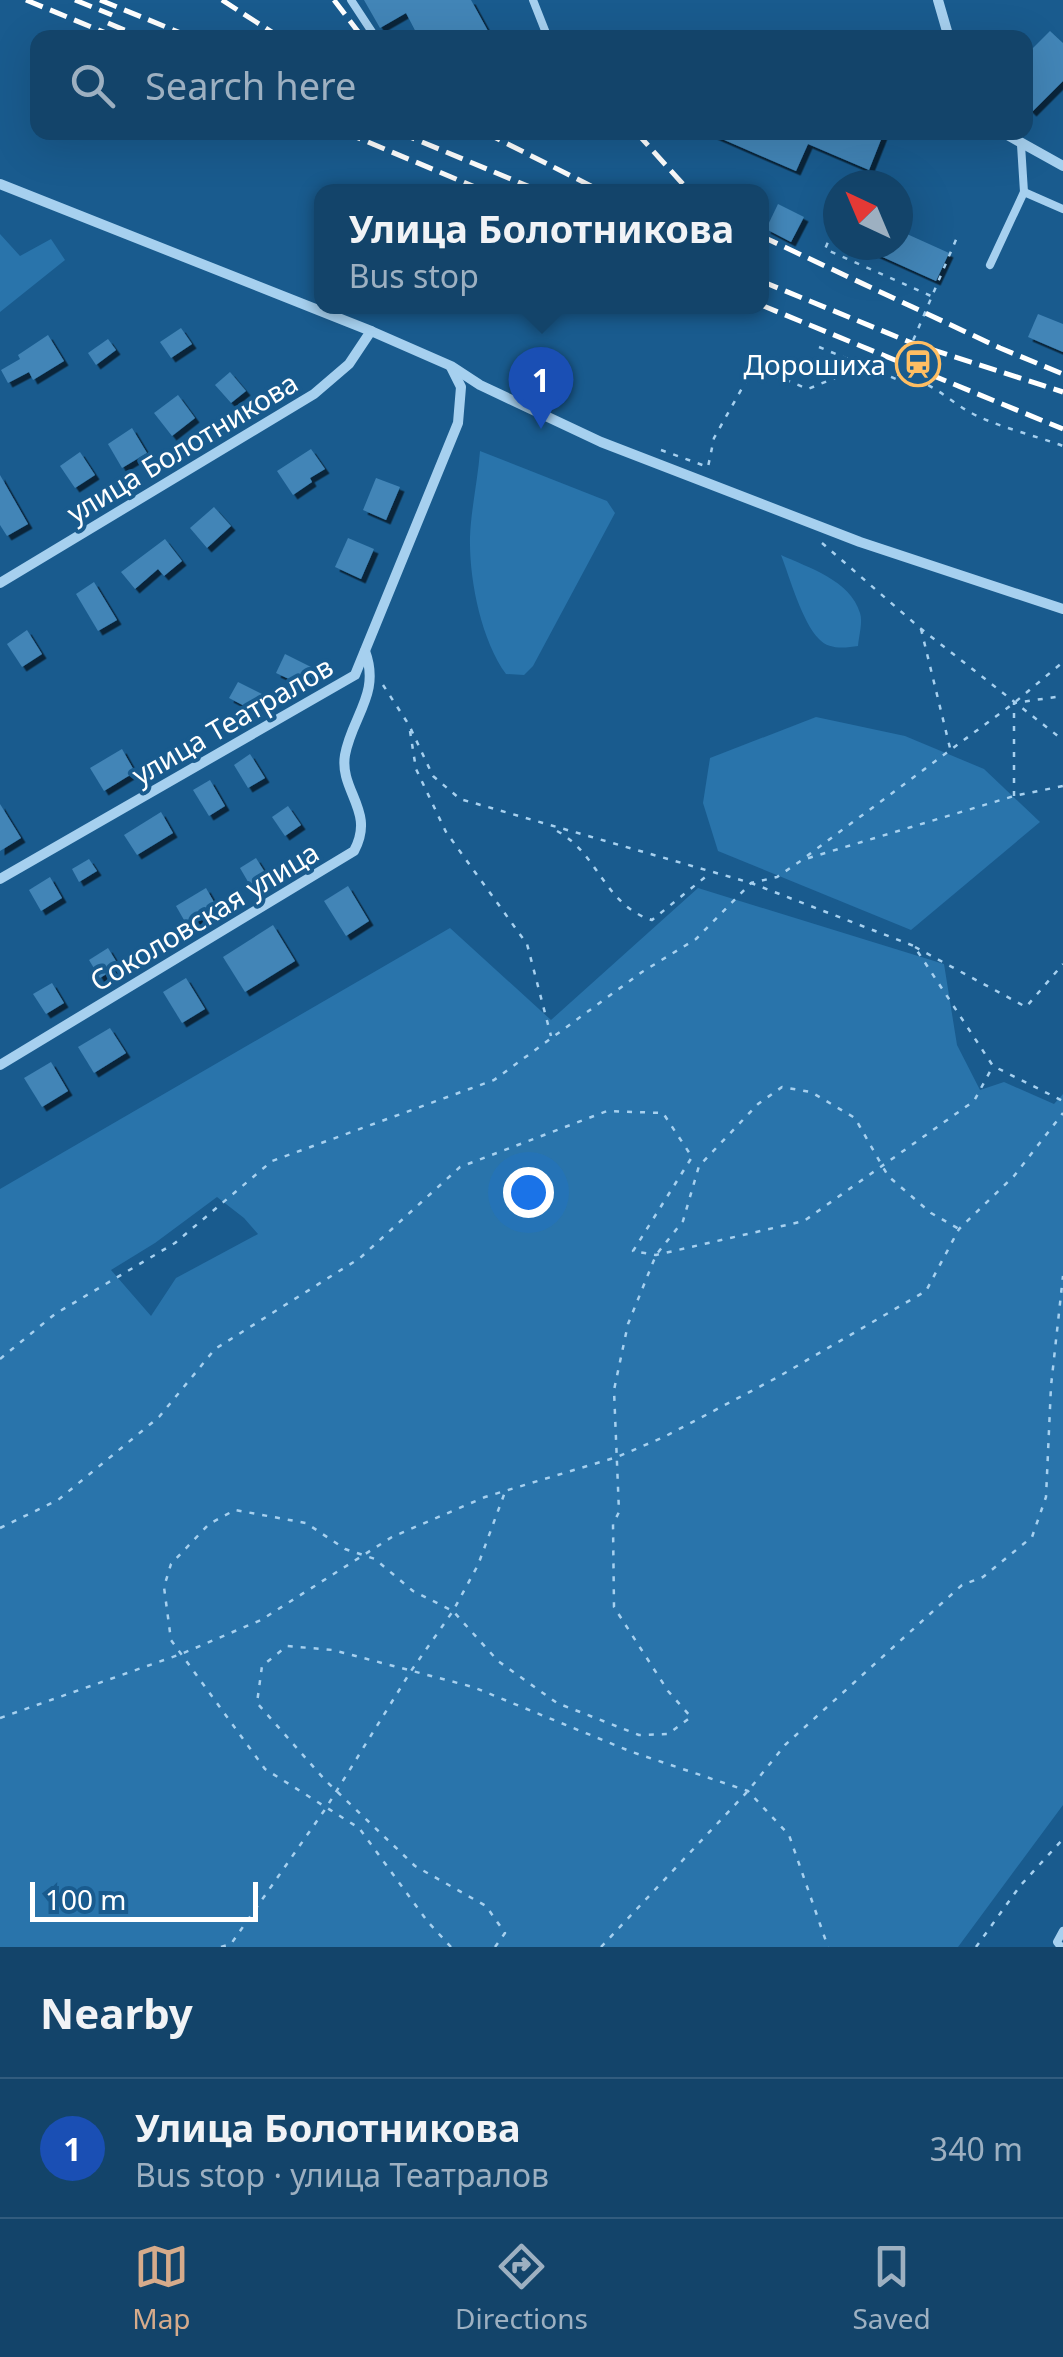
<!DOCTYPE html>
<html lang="en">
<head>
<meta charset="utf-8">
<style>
	:root { --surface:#13446a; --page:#204e72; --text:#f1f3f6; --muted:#9db0c1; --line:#325c7e; --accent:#d6ab8b }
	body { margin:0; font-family:"Noto Sans",sans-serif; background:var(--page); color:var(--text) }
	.compass { position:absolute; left:823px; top:170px; width:90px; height:90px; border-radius:50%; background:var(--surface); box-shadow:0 10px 40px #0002; rotate:316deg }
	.scale { position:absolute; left:30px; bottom:25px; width:228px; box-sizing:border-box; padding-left:10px; border:5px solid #fff; border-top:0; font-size:28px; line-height:35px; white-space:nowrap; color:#fff; -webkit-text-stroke:8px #195b8e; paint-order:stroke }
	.you { position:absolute; left:528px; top:1192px; width:35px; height:35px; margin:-25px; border:8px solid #fff; border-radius:50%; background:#1a73e8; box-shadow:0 0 0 15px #1a73e833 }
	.badge { display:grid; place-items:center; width:65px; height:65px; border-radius:50%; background:var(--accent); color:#fff; font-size:32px; font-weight:700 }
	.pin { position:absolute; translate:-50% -82px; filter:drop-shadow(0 2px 5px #0008) }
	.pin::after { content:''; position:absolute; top:52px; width:35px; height:30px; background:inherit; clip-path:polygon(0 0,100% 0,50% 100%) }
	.popup { position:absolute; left:314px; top:184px; width:455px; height:130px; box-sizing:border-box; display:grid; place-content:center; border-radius:20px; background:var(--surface); filter:drop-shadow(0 2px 8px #0005); font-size:32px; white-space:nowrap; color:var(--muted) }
	.popup b { font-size:38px; color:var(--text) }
	.popup::after { content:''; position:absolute; left:50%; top:100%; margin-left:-20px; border:20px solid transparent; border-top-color:var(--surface) }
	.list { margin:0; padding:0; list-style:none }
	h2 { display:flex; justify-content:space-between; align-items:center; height:130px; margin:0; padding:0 40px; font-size:42px }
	h2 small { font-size:32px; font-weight:400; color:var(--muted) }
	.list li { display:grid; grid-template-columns:65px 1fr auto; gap:30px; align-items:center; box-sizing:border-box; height:140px; padding:0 40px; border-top:2px solid var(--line) }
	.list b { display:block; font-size:38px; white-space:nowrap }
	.list p { margin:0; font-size:32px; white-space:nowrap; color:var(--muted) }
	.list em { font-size:32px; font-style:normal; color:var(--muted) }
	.icon { flex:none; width:55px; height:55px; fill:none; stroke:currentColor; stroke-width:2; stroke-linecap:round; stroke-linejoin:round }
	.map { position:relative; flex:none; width:1063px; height:1947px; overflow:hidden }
	.search { position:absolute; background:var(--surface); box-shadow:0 10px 40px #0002; left:30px; right:30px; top:30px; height:110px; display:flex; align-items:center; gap:25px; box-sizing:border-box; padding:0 35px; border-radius:20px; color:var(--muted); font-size:38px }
	.sheet { height:270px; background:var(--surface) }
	nav { display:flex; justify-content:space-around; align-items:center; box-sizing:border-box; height:140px; border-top:2px solid var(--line); background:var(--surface); font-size:28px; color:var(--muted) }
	nav a { display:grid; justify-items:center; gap:5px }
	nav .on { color:var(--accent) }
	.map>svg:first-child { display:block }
	.green { fill:#2974ab; fill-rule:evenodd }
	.building { fill:#4285b7; filter:url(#shadow) }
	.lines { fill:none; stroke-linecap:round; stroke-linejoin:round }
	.path { stroke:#a6d0ef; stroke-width:2.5; stroke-dasharray:5 8; stroke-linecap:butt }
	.service { stroke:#a6d0ef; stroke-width:8 }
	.minor { stroke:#a6d0ef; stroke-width:10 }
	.rail { stroke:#fff; stroke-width:5; stroke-dasharray:18 8; stroke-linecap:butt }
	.labels { text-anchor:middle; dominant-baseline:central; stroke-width:8; stroke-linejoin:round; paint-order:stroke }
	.poi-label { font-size:28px; fill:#fff; stroke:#195b8e; text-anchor:end }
	.street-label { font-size:28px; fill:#fff; stroke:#195b8e }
</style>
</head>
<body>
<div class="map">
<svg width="1063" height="1947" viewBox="0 0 1063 1947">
	<defs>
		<filter id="shadow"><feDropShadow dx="4.5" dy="4.5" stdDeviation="0" flood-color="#0009"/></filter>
	</defs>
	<rect width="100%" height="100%" fill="#195b8e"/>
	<g class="green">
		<path d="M0,234L20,256L51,239L65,260L0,312Z"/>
		<path d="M480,451L607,501L615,513L533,666L524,675L506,674C481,640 469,579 470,537C471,509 478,479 480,451Z"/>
		<path d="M781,555C809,568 850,580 860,613C863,622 859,635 858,646C845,648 829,650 819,639C802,622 790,578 781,555Z"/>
		<path d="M816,717L905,736L984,769L1040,822L911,930L718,851L703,803L710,758Z"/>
		<path d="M698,888L944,964L957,1045L980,1090L1004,1082L1054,1104L1063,1094V1805L958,1947H0V1189L450,928L551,1020ZM217,1197L244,1218L258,1234L176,1278L151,1316L111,1270L155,1243Z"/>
	</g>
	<g class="building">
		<path d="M364,0H471L488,31L476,38H419L406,13L380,28Z"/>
		<path d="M1050,31L1063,43V81L1032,112L1026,106V55Z"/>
		<path d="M706,132H884L869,170L808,144L796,171Z"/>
		<path d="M778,204L804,217L791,242L766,229Z"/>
		<path d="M898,230L949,253L936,281L856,245H898Z"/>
		<path d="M1038,314L1063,324V352L1028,337Z"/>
		<path d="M181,328L192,344L171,358L160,342Z"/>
		<path d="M48,335L64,361L33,380L29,372L8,383L1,370L20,359L18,355Z"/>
		<path d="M108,339L116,350L96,365L88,353Z"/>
		<path d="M230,372L246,391L231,403L215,385Z"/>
		<path d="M178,395L195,418L172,436L154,413Z"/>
		<path d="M132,428L147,453L122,468L108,444Z"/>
		<path d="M311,449L325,469L310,478L312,482L293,495L277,471Z"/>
		<path d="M80,452L95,475L75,488L60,466Z"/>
		<path d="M0,475L28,524L7,536L0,525Z"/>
		<path d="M376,478L400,487L386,520L363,510Z"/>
		<path d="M214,507L231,526L207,548L190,528Z"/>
		<path d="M348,538L374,549L361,579L335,567Z"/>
		<path d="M165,539L182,561L164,576L158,569L135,589L121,572Z"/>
		<path d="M94,582L117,620L98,631L76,594Z"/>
		<path d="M27,630L42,654L22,667L7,644Z"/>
		<path d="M285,654L313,668L304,686L276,673Z"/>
		<path d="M238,682L264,695L256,712L229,698Z"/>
		<path d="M122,749L135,772L104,791L90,768Z"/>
		<path d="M250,754L265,778L248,788L234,765Z"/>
		<path d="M210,780L225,806L209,816L193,790Z"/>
		<path d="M0,804L21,838L0,851Z"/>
		<path d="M288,806L301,825L285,836L272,817Z"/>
		<path d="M161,812L173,833L137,855L124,835Z"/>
		<path d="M256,858L271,882L254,892L240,868Z"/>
		<path d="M89,859L97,871L79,882L72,869Z"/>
		<path d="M50,877L62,898L41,911L29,890Z"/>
		<path d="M348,886L369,921L346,936L324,901Z"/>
		<path d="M206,888L218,909L188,927L176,906Z"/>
		<path d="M273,925L295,961L245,992L223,957Z"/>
		<path d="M108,948L119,966L100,978L89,960Z"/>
		<path d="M186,978L205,1009L182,1023L163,992Z"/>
		<path d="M52,983L64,1003L46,1014L33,994Z"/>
		<path d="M110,1028L126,1053L94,1073L78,1047Z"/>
		<path d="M51,1062L68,1091L42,1107L24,1078Z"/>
	</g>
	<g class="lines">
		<g class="path">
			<path d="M873,185L881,178"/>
			<path d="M838,219L825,249L931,296"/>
			<path d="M819,347L896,379C920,372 947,399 966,410C993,426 1034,435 1063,446"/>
			<path d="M898,376L958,235"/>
			<path d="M661,450L708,467L714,438L754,367L808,389L842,375L849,359"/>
			<path d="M822,543L920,628L1063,740"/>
			<path d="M921,629L950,748"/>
			<path d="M383,685L409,725L433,776L460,799L751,883L914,946L993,1066L1063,1101"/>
			<path d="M410,731L416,769L446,832L527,944L551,1036"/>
			<path d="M1014,796V703L1063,696"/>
			<path d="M557,831C599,854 604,905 652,920L709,874"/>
			<path d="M807,856L1014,703L1063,662"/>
			<path d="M915,947L1026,1007L1063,964"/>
			<path d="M0,1359L55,1314L175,1243L272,1161L494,1080L642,972L696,939L751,883L777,877L802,860L1014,796L1063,786"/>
			<path d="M0,1528L58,1500L159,1417L215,1349L360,1258L460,1167L607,1111L663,1113L692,1157L633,1251L656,1255L804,1221L974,1101L993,1066"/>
			<path d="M0,1718L181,1654L261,1620L392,1537L485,1497L617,1457L664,1437L778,1377L926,1291L959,1229L1014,1176L1063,1113"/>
			<path d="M221,1947L231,1944L326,1808L411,1671L453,1611L478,1565L505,1492"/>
			<path d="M451,1947L428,1922L359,1828L265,1769L171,1640L164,1587L171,1564L209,1524L235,1510L306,1523L345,1549L375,1559L413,1591L453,1611L498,1661L557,1703L639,1735L668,1734L691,1717L668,1691L614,1607L613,1524L619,1512L614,1390L628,1324L656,1255L683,1221L699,1166L758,1104L782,1087L811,1092L855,1118L888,1176L931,1213L959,1229"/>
			<path d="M495,1947L505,1933L486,1906L415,1866L325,1780L257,1703L262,1666L287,1646L333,1650L473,1687L632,1752L748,1791L789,1835L828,1947"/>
			<path d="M601,1947L748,1791L785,1745L962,1585L983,1577L1032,1537L1046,1497L1051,1386L1063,1276"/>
			<path d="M976,1947L1020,1886L1063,1839"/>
		</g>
		<g class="service">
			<path d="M351,0L376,38"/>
			<path d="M533,0L548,38"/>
			<path d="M1024,192L1063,209"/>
			<path d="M990,265L1024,192L1021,145"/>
			<path d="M1061,1947L1057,1942L1063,1931"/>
		</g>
		<g class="minor">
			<path d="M938,0L949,38"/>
			<path d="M1002,132L1063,166"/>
			<path d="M0,184L371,331L451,366L480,385L601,442L860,542L1063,609"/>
			<path d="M0,583L314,394L349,364L371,331"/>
			<path d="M0,879L355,675L458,423L461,387L451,367"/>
			<path d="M0,1065L354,851C376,811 339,791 345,755C352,716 381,694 365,651"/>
		</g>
		<g class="rail">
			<path d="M26,0L118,38"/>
			<path d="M75,0L112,15"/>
			<path d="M100,0L193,38"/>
			<path d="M222,0L281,38"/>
			<path d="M334,0L363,38"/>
			<path d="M108,23L143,38"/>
			<path d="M344,132L487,192"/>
			<path d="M398,132L542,192"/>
			<path d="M484,132L603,192"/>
			<path d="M636,132L690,192"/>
			<path d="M761,236L1000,348L1063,374"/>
			<path d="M761,281L912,343L1063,392"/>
			<path d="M761,305L1063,429"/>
		</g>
	</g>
	<defs>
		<symbol id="station-ring" viewBox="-11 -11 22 22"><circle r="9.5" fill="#195b8e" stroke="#ffbe63" stroke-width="1.5"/><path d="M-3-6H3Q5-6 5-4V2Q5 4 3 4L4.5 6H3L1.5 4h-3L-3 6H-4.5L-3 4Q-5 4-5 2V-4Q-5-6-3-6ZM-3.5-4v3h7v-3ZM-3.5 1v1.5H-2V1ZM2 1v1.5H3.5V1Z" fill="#ffbe63"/></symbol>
	</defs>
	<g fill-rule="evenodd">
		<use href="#station-ring" x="893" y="339" width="50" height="50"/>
	</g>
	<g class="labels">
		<g class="poi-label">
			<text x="886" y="364">Дорошиха</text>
		</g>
		<g class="street-label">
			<text transform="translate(182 447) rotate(-31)">улица Болотникова</text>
			<text transform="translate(232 720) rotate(-30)">улица Театралов</text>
			<text transform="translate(204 916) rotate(-31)">Соколовская улица</text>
		</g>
	</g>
</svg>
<svg class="compass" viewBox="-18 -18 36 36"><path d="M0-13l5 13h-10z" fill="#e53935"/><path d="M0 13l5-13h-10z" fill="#9db0c1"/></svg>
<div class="scale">100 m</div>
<div class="you"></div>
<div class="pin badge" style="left:541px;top:429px;background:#1a4fb4">1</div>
<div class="popup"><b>Улица Болотникова</b>Bus stop</div>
<div class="search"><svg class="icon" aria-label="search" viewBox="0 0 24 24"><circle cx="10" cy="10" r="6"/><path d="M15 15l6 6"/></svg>Search here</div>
</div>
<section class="sheet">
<h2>Nearby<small></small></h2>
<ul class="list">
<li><span class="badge" style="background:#1a4fb4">1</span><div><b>Улица Болотникова</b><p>Bus stop · улица Театралов</p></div><em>340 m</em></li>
</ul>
</section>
<nav>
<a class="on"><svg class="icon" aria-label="map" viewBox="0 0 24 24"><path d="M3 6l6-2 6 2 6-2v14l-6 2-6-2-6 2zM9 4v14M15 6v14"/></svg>Map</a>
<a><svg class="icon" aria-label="directions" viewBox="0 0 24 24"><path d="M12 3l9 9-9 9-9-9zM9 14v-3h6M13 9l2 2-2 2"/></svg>Directions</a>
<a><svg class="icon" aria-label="saved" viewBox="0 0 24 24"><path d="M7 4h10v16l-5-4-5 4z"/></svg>Saved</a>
</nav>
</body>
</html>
